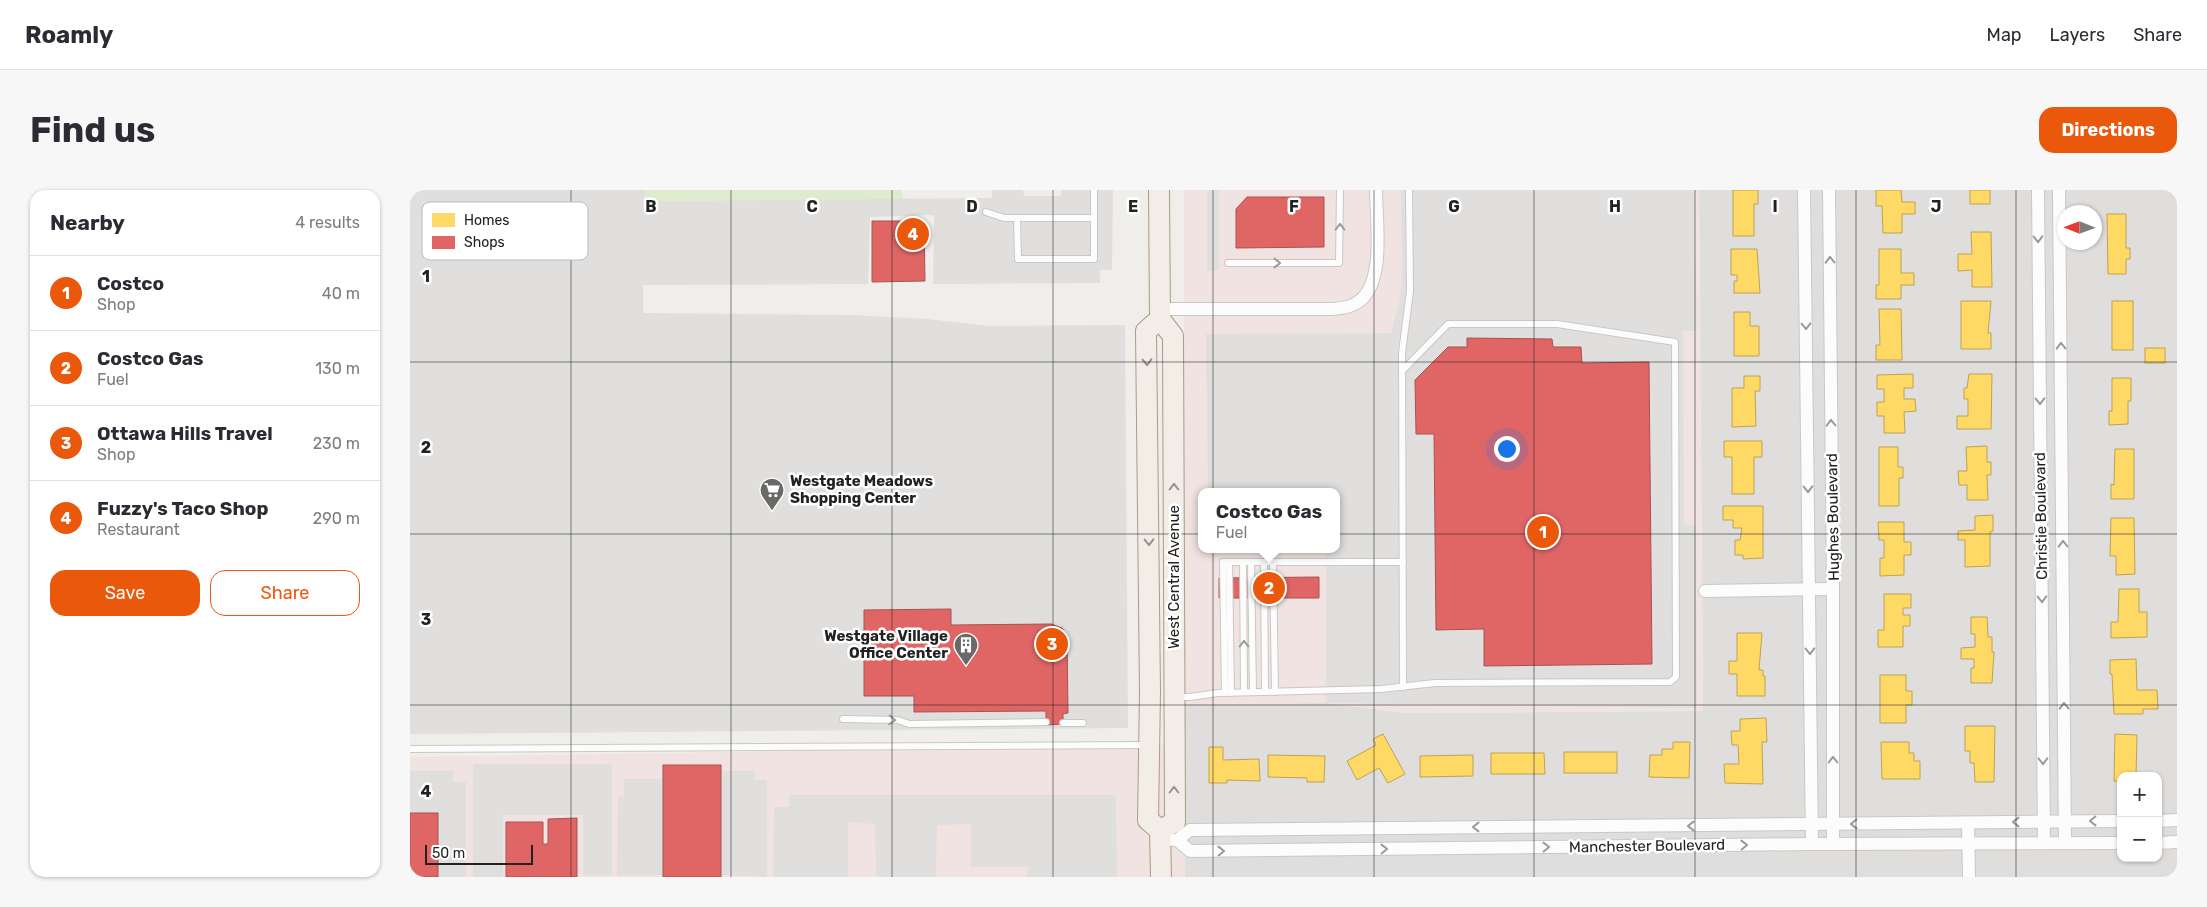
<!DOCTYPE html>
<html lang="en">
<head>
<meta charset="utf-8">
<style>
	:root { --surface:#fff; --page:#f7f7f7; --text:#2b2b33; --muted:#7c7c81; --line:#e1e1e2; --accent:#ea580c }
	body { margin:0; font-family:Rubik,sans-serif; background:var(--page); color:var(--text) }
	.controls { position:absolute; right:15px; bottom:15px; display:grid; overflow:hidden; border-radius:10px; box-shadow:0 1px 4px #0004 }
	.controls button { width:45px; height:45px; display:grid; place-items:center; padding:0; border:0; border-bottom:1px solid var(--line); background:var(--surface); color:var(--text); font:25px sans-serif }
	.compass { position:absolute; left:1647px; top:15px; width:45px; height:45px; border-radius:50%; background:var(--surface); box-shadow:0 1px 4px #0004; rotate:271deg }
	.scale { position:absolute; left:15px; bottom:12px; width:108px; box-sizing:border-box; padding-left:5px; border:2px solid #222; border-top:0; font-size:14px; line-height:18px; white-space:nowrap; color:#222; -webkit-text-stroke:4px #fff; paint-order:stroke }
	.you { position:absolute; left:1096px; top:258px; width:18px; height:18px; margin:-12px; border:4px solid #fff; border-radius:50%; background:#1a73e8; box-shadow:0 0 0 8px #1a73e833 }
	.badge { display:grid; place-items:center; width:32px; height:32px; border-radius:50%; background:var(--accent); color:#fff; font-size:16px; font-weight:700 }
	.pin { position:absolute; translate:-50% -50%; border:2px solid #fff; box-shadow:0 1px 5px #0006 }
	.popup { position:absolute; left:788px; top:298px; width:142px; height:65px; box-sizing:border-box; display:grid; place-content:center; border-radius:10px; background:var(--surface); filter:drop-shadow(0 1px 4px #0005); font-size:16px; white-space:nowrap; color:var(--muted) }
	.popup b { font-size:19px; color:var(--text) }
	.popup::after { content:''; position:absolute; left:50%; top:100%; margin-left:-10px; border:10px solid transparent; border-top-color:var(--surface) }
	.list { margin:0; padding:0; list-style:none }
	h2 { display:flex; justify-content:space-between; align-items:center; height:65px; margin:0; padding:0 20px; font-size:21px }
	h2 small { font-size:16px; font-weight:400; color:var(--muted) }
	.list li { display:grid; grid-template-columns:32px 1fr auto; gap:15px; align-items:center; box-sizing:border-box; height:75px; padding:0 20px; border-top:1px solid var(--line) }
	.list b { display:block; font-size:19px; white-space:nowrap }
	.list p { margin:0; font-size:16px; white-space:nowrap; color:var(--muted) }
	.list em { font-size:16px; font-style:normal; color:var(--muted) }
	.actions { display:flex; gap:10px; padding:15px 20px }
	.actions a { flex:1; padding:11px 0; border:1px solid var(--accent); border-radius:15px; text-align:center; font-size:18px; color:var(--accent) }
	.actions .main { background:var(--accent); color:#fff }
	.map { position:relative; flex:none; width:1767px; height:687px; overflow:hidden; border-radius:15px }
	header { display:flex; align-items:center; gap:30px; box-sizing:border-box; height:70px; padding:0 25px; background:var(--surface); border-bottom:1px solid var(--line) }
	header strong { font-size:24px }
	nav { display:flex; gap:28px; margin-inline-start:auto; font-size:18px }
	.intro { display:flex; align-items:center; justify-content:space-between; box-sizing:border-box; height:120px; padding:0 30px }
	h1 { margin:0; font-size:35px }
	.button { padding:12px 22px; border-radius:15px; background:var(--accent); color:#fff; font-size:18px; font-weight:700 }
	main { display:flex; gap:30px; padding:0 30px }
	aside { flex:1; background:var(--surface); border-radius:15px; box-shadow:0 1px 4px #0004 }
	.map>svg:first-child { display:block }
	.residential { fill:#dfdedc; fill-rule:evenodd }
	.commercial { fill:#f1e3e1; fill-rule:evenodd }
	.grass { fill:#ddeccb }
	.parking { fill:#e0dfde; fill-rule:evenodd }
	.homes { fill:#ffd966; stroke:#bda252 }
	.shops { fill:#e06666; stroke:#a75252 }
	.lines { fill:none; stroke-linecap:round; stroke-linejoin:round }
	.service-casing { stroke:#c9c8c7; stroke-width:8 }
	.minor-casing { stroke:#c9c8c7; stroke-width:14 }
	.primary-casing { stroke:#a79c86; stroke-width:22 }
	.service { stroke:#fdfcfc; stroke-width:6 }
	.minor { stroke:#fdfcfc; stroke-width:12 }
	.primary { stroke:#f3ede7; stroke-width:20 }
	.oneway { stroke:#9a9a9a }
	.oneway2 { stroke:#95928e }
	.grid { fill:none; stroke:#222; stroke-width:1; stroke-opacity:0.55 }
	.labels { text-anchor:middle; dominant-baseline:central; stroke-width:5; stroke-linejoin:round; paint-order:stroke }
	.poi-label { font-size:15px; font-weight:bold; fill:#222; stroke:#fff; text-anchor:start }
	.street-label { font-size:15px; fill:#222; stroke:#fff }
	.key { fill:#fff; stroke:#bdbdbd; stroke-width:1 }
	.key-label { font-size:14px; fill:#222 }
	.grid-label { font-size:16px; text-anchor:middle; font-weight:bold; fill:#222; stroke:#fff; stroke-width:5; stroke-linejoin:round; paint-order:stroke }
</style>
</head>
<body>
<header>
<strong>Roamly</strong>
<nav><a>Map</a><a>Layers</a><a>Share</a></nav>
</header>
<div class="intro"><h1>Find us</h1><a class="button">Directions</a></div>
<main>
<aside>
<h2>Nearby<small>4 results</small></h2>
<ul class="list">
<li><span class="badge">1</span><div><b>Costco</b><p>Shop</p></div><em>40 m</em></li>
<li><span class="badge">2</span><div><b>Costco Gas</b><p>Fuel</p></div><em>130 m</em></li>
<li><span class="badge">3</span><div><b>Ottawa Hills Travel</b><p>Shop</p></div><em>230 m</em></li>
<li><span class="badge">4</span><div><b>Fuzzy's Taco Shop</b><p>Restaurant</p></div><em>290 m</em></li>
</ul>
<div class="actions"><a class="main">Save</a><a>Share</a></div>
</aside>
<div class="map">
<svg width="1767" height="687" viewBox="0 0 1767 687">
	<rect width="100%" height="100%" fill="#f0eeeb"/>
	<path class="residential" d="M1289,0H1767V687H775L774,514L916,513L996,523L1293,521ZM1654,22H1684V52H1654ZM1711,586H1748V668H1711Z"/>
	<g class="commercial">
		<path d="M774,0H1289L1293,521L996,523L916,513L774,514ZM792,302H926V359H792Z"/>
		<path d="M774,555L775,687H0V567Z"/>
	</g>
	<path class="grass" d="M234,0H492V9L234,11Z"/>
	<g class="parking">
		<path d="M0,0H234V11L582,8V0H613L614,6H651V0H703L702,80H690V93L523,94L524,25L460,27L458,94L233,95V123L441,125L517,129L580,136L715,135L718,538L0,544ZM540,419L541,435L652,438L657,445L658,523L653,524V534H636V521L505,522L504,506H454V420Z"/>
		<path d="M797,0H809V80L797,81Z"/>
		<path d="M991,0H1284L1287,141H1273L1274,334L1286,336L1287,518L916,513V359H926V302H798L796,144L981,143L989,113L992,94ZM1057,148L1142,149L1143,157H1171L1172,173H1239L1242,474L1074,476V439L1027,440L1024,244H1006L1005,190L1038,157H1057Z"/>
		<path d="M63,574H202V685H173V625H93V687H63Z"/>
		<path d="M0,581H43V592H56V687H28V623H0Z"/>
		<path d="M311,581H345V590H357V687L311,685Z"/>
		<path d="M214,589H253V685H207L208,607L214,606Z"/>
		<path d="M379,605H706L707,687H617L618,677H561V634L527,635L526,687H466L465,634L438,632V687H363L364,617H379Z"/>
	</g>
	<g class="homes">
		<path d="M1323,0H1348V14H1344V46H1323Z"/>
		<path d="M1466,0H1491L1492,12H1505V24H1492V43H1473L1472,16H1466Z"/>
		<rect x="1560" y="0" width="20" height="14"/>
		<path d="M1697,24H1716V58H1720V69H1716V84H1698Z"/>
		<path d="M1561,42H1581L1582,97H1562V80L1548,81V64H1562Z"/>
		<path d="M1321,59H1347L1350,103H1324V91H1327V85H1321Z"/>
		<path d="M1469,59H1491V83H1504V95H1491V109H1466V95H1469Z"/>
		<path d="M1551,111H1581L1578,143H1581V159H1551Z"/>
		<rect x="1702" y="111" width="21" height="49"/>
		<path d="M1469,119H1491L1492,170H1466V155H1470Z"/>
		<path d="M1324,122H1340V136H1349V166H1324Z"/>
		<rect x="1735" y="158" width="20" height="15"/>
		<path d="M1503,184V198H1494V209H1505L1506,221L1494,222L1495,243H1474V226H1467V212H1474V199H1467V185Z"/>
		<path d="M1559,184H1582L1581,239H1547V226H1558V209H1554V198H1557Z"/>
		<path d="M1334,186H1350V201H1345L1346,236L1322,237V198H1334Z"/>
		<path d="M1702,188H1721V211H1718V234L1699,235V221H1702Z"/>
		<path d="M1314,251H1352V267H1344V304H1322V267H1314Z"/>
		<path d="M1577,256V272H1581V285H1577L1578,310H1557V295H1549L1548,281H1557L1556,257Z"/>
		<path d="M1469,257H1488V277H1493V288H1489V316H1469Z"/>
		<path d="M1705,259H1724V309H1701V294L1704,295Z"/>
		<path d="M1313,316H1353V368L1333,369V365H1325V350H1330L1332,338H1323V330H1313Z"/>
		<path d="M1583,325V341L1580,342V376L1555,377V350H1548V341L1565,340V326Z"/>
		<path d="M1701,328H1724L1725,384L1706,385V366H1700Z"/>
		<path d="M1468,332H1494V352H1501V365H1494V385L1470,386V368H1474V350H1469Z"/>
		<path d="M1709,399H1729V422H1737V447L1701,448V432H1708Z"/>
		<path d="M1474,404H1501V418H1493V425H1500V436H1493V457H1468V440H1474Z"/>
		<path d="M1561,427H1577L1578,447H1582V462H1584L1582,493H1561V478H1564V469H1551V458L1565,457V444H1561Z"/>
		<path d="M1327,443H1352L1349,480H1353V486H1355V506H1327V484H1319V471H1327Z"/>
		<path d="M1726,469L1727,500H1747L1748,519H1733V524H1704L1702,484H1700V470Z"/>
		<path d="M1470,485H1496V501H1502V515H1496V533H1470Z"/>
		<path d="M1356,528L1357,552H1352L1353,594L1315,593L1314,574H1329L1328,555H1322L1321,541H1330V529Z"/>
		<path d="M1555,536H1585L1584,592H1565L1564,573H1560V561H1555Z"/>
		<path d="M973,544L995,584L978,593L969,578L947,590L937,571L966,555L963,549Z"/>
		<path d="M1705,544L1727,545L1726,586H1711V592L1704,591Z"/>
		<path d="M1263,552H1280L1279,588L1239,587L1240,565H1252V559H1263Z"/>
		<path d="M1471,552H1499V563H1504V571H1510V589H1472Z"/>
		<path d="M799,557H813V570L849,569L850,591L817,590V593H799Z"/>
		<rect x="1154" y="562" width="53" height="21"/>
		<path d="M1081,563H1134L1135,584H1081Z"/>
		<path d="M858,565L915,566L914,592H897V588L858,587Z"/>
		<path d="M1063,565V586L1010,587V566Z"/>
	</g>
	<g class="shops">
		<path d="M837,7H914V57L826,58V19Z"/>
		<path d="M462,31H514L515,91L462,92Z"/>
		<path d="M1057,148L1142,149L1143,157H1171L1172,173L1239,172L1242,474L1074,476V439L1026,440L1024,244H1006L1005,190L1038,157H1057Z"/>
		<path d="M909,387V408H809V388Z"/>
		<path d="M541,419V435L641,434L652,438L657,445L658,523L653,524V534L636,535V521L504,522V506H454V420Z"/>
		<rect x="253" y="575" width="58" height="112"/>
		<rect x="0" y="623" width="28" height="64"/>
		<path d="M167,628V687H96V632H133V654H138V629Z"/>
	</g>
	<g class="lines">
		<defs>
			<g id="service">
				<path d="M576,22L594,28H684V0"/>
				<path d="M607,28L608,69H684V28"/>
				<path d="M818,73H929L930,0"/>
				<path d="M819,372L821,503"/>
				<path d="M833,372L834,502"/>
				<path d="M841,372L843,502"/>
				<path d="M854,372L855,502"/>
				<path d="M863,372L865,502"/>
				<path d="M993,497L992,163L1000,101L999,0"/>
				<path d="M815,503L813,372H993"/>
				<path d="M766,507H780L808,503L971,499L1025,493L1260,492L1266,487L1265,152L1147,134H1038L992,181"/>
				<path d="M433,529L488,530L499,534L636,532"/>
				<path d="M653,533H673"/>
				<path d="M0,559L736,555"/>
			</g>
			<g id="minor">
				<path d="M1394,0L1402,654"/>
				<path d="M1419,0L1423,399V654"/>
				<path d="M1628,0L1634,652"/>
				<path d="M1649,0L1655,652"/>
				<path d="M750,119H922C931,118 940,118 948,112C976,93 966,31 966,0"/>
				<path d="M1295,401L1423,399"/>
				<path d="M1748,631L1767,630"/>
				<path d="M1558,633L1559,687"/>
				<path d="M751,649L767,650L780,661L1402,654L1711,653"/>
				<path d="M767,650L780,640L1711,631"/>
				<path d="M1748,653L1767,652"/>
			</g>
			<g id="primary">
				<path d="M749,0L750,129L763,146L765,632L750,640"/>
				<path d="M750,129L736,141L740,502L738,630L750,640L751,687"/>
			</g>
		</defs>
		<use href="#service" class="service-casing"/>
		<use href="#minor" class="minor-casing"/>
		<use href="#primary" class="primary-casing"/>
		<use href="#service" class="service"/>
		<use href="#minor" class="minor"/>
		<use href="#primary" class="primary"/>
	</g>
	<defs><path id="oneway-chevron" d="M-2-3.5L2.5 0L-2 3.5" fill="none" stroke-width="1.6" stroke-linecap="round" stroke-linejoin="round" transform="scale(1.25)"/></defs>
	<g class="oneway">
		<use href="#oneway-chevron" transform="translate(930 37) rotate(-90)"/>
		<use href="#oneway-chevron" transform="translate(1628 49) rotate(89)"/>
		<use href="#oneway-chevron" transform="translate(1420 70) rotate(-91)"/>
		<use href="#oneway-chevron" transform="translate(867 73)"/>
		<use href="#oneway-chevron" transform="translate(1396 136) rotate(89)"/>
		<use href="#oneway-chevron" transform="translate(1651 156) rotate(-91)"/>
		<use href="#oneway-chevron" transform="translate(1630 211) rotate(89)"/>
		<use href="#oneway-chevron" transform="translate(1421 233) rotate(-91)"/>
		<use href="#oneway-chevron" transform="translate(1398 299) rotate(89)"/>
		<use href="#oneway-chevron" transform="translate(1653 354) rotate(-91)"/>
		<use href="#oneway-chevron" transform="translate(1632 409) rotate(89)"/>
		<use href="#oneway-chevron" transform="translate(834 454) rotate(-90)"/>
		<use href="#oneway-chevron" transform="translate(1400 461) rotate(89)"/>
		<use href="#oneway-chevron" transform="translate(1654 516) rotate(-91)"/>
		<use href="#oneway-chevron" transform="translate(482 530) rotate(4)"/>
		<use href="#oneway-chevron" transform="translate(1423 570) rotate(-90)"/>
		<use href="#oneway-chevron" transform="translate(1633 571) rotate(89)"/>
		<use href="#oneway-chevron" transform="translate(1683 631) rotate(179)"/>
		<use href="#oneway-chevron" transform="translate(1606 632) rotate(180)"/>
		<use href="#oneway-chevron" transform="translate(1444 634) rotate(179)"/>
		<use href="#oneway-chevron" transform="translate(1281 636) rotate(180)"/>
		<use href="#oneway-chevron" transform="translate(1066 637) rotate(180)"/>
		<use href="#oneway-chevron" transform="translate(1334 655) rotate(-1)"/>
		<use href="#oneway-chevron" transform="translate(1136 657) rotate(-1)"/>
		<use href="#oneway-chevron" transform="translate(974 659) rotate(-1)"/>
		<use href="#oneway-chevron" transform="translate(811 661) rotate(-1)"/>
	</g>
	<g class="oneway2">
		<use href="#oneway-chevron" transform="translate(737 172) rotate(89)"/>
		<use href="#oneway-chevron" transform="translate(764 297) rotate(-90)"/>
		<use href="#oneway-chevron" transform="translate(739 352) rotate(89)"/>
		<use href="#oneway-chevron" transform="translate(764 600) rotate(-90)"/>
	</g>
	<path class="grid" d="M161,0V687M321,0V687M482,0V687M643,0V687M803,0V687M964,0V687M1124,0V687M1285,0V687M1446,0V687M1606,0V687M0,172H1767M0,344H1767M0,515H1767"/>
	<defs>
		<symbol id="supermarket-pin" viewBox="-11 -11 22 30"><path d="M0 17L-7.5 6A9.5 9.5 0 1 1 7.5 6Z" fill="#6a6968" stroke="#fff"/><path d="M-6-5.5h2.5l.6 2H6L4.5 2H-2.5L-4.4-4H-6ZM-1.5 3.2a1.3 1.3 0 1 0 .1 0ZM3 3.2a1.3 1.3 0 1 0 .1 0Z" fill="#fff"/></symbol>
		<symbol id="building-pin" viewBox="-11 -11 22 30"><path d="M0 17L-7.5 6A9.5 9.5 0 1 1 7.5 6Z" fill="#6a6968" stroke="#fff"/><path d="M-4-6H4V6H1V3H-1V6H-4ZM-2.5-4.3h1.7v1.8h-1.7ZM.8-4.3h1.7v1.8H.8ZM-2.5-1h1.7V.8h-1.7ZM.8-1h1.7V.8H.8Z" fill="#fff"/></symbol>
	</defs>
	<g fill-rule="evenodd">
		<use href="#supermarket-pin" x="348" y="286" width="28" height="38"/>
		<use href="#building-pin" x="542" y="441" width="28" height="38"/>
	</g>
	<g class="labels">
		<g class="poi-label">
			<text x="380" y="291">Westgate Meadows<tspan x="380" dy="17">Shopping Center</tspan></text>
			<text x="538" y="446" text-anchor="end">Westgate Village<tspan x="538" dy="17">Office Center</tspan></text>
		</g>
		<g class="street-label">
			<text transform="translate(1631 326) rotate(-91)">Christie Boulevard</text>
			<text transform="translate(1423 327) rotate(-91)">Hughes Boulevard</text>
			<text transform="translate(764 387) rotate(-90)">West Central Avenue</text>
			<text transform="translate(1237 656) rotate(-1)">Manchester Boulevard</text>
		</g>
	</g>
	<rect x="12" y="12" width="166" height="58" rx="8" class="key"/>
	<rect x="22" y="23" width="23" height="14" fill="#ffd966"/>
	<rect x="22" y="46" width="23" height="13" fill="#e06666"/>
	<g class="key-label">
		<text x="54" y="35">Homes</text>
		<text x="54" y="57">Shops</text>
	</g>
	<g class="grid-label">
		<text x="241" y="22">B</text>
		<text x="402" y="22">C</text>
		<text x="562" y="22">D</text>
		<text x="723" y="22">E</text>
		<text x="884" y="22">F</text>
		<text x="1044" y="22">G</text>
		<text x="1205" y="22">H</text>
		<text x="1365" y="22">I</text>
		<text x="1526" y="22">J</text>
		<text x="16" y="92">1</text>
		<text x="16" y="263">2</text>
		<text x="16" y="435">3</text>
		<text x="16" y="607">4</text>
	</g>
</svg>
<div class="controls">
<button>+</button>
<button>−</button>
</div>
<svg class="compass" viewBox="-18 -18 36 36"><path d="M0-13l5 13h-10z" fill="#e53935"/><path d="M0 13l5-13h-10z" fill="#7c7c81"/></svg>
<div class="scale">50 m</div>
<div class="you"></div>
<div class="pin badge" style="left:1133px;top:342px">1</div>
<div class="pin badge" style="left:859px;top:398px">2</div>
<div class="popup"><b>Costco Gas</b>Fuel</div>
<div class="pin badge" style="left:642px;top:454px">3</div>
<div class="pin badge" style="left:503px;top:44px">4</div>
</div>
</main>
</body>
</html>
